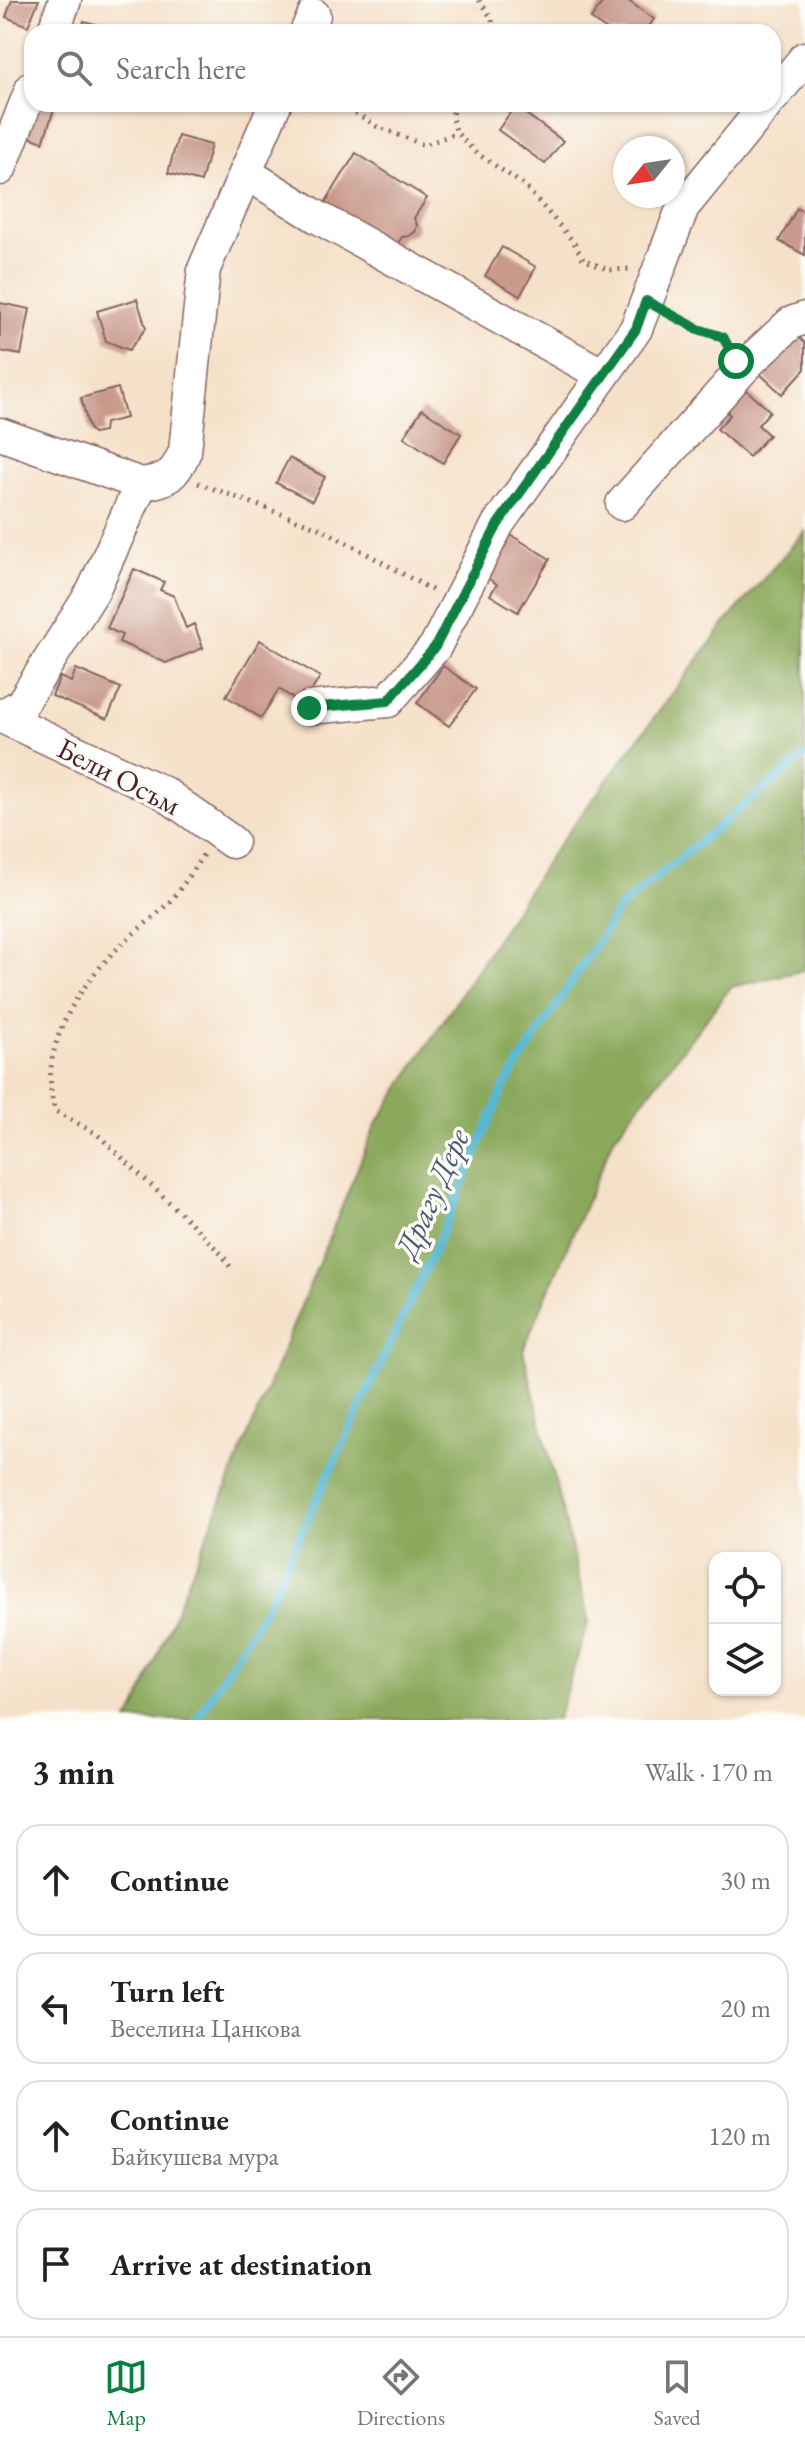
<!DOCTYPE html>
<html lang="en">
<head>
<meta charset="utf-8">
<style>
	:root { --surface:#fff; --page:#f6f6f6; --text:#222; --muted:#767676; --line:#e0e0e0; --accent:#0b8043 }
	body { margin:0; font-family:"EB Garamond",serif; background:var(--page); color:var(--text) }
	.controls { position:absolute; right:24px; bottom:24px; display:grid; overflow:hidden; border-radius:16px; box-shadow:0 2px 6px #0004 }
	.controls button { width:72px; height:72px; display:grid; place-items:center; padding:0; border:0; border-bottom:2px solid var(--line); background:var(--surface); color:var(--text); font:40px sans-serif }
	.compass { position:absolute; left:613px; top:136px; width:72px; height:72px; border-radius:50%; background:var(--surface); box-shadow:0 2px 6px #0004; rotate:240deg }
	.stop { position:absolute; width:24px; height:24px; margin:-18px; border:6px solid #0b8043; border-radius:50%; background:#fff }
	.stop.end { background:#0b8043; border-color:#fff; box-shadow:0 2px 8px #0008 }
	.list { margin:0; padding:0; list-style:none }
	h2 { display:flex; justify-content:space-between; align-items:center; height:104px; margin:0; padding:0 32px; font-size:34px }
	h2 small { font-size:26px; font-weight:400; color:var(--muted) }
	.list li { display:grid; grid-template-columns:52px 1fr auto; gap:24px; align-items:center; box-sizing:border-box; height:112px; margin:0 16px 16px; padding:0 16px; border:2px solid var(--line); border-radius:24px }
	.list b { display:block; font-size:30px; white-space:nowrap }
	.list p { margin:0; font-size:26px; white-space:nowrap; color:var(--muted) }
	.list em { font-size:26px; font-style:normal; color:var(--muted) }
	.icon { flex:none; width:44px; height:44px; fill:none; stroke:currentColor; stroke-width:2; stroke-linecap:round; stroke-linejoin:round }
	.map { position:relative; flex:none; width:805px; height:1720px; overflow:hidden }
	.search { position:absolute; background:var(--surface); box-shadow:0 2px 6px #0004; left:24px; right:24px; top:24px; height:88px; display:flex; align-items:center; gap:20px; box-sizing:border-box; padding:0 28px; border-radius:24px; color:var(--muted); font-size:30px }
	.sheet { height:616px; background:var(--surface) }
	nav { display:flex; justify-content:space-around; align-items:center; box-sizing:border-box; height:112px; border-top:2px solid var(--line); background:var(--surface); font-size:22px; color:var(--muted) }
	nav a { display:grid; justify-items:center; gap:4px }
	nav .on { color:var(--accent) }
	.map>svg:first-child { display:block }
	.forest { fill:#8ba95c; stroke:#6a6444; stroke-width:2 }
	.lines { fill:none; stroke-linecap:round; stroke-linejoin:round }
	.stream { stroke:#55b8d4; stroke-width:8 }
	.building { fill:#c99a8c }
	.minor-casing { stroke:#866362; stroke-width:35 }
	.path { stroke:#866362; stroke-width:5; stroke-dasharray:2 6; stroke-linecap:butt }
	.minor { stroke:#fff; stroke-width:32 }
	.route { stroke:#0b8043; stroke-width:10 }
	.labels { text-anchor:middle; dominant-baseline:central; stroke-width:7; stroke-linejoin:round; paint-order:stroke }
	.street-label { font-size:30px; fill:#4a1f2b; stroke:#fdfcf7 }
	.water-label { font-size:32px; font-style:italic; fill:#4e5c6f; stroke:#fdfcf7 }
</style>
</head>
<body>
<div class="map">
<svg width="805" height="1720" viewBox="0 0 805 1720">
	<rect width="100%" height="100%" fill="#fdfcf7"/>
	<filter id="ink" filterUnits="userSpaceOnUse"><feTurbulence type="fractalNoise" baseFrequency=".0125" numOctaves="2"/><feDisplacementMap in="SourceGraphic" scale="16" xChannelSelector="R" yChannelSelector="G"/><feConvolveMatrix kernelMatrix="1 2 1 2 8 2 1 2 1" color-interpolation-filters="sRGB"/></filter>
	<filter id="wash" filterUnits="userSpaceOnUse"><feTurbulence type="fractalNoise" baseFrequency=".006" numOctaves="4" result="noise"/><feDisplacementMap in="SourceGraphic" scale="32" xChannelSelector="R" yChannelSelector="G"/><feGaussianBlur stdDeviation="1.8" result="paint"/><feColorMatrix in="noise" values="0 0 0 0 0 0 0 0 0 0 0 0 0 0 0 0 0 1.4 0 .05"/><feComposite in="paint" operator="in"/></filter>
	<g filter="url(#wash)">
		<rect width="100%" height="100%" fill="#f5e1c9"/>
		<path class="forest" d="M805,531V970L731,987L614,1138L523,1350L589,1620L557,1720H128L136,1708L375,1126L551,855L727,621Z"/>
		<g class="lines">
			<path class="stream" d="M196,1720L266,1607L433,1253L504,1087L620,907L805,756"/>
		</g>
		<g id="blocks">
			<g class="building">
				<path d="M12,0H39L28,26L6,17Z"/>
				<path d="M604,0H627L654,19L645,32H610L591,19Z"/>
				<path d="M84,21L120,31L119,32H81Z"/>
				<path d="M32,104H56L43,142L18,133Z"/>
				<path d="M515,106L563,141L545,164L498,130Z"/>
				<path d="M178,136L211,145L201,182L168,173Z"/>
				<path d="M356,153L427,198L414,218L417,225L415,232L409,236L402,237L393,252L325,203Z"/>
				<path d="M797,208L805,213V255L779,241Z"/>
				<path d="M502,247L536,267L520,296L485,276Z"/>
				<path d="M137,299L146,328L129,350L106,341L97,311Z"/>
				<path d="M0,303L30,309L21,355L0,351Z"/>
				<path d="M795,334L805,343V369L782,394L759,373Z"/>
				<path d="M743,387L770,411L758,425L769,435L749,457L717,429L730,415L724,409Z"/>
				<path d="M118,388L126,418L105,423L104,432L94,434L89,429L81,398Z"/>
				<path d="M422,409L461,434L443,463L404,437Z"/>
				<path d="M289,458L325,477L312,501L276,483Z"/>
				<path d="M511,535L550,559L518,612L490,595L497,584L485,577Z"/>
				<path d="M134,569L164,582L160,590L174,596L186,628L194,624L203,648L166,663L119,642L122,635L107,628Z"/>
				<path d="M260,640L320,677L303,705L279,689L261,718L226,696Z"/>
				<path d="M443,666L476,689L449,726L417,703Z"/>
				<path d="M76,669L121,688L107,719L52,696L60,677L71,682Z"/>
			</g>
		</g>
	</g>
	<g filter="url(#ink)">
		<use href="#blocks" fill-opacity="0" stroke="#866362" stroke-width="2"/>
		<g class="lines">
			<defs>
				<g id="minor">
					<path d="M53,32L65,0"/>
					<path d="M306,32L314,15"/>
					<path d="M773,97L805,58"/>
					<path d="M0,169L32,87"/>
					<path d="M246,173L319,218L603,375"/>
					<path d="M0,434L141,484C167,481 175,476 185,451L204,269L275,104"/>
					<path d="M622,504L749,362L791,323L805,318"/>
					<path d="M309,708L388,701L435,647L498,524L636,329L683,207L767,104"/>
					<path d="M0,717L21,705L93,591L141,484"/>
					<path d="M2,717L164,793L232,842"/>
				</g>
			</defs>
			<use href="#minor" class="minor-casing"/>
			<g class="path">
				<path d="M479,0L492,19L493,32"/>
				<path d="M342,104L376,126L424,145L457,133"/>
				<path d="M454,104L452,118L457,133L475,152L524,185L573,241L583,259L608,270L630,269"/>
				<path d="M671,314L698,329L723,337L727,345"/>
				<path d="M198,483L324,530L432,590"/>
				<path d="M203,855C193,870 183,886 171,900C157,916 139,928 124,942C80,984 36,1047 55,1111L97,1134L191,1223L224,1257L232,1270"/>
			</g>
			<use href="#minor" class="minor"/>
		</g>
	</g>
	<g class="lines" filter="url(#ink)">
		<path class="route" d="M309,708L388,701L435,647L498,524L636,329L646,301L698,329L723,337L736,361"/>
	</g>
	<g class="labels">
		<g class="street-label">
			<text transform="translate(119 776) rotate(27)">Бели Осъм</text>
		</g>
		<g class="water-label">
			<text transform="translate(432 1193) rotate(-66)">Драгу Дере</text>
		</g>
	</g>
</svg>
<div class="controls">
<button><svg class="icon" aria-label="locate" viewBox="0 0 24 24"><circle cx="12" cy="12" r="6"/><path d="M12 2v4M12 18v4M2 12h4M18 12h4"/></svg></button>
<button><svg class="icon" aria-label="layers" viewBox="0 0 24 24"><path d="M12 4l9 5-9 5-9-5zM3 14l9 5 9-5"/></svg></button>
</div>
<svg class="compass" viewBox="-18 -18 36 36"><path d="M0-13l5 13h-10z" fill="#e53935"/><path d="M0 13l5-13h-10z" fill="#767676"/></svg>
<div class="stop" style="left:736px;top:361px"></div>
<div class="stop end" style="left:309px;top:708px"></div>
<div class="search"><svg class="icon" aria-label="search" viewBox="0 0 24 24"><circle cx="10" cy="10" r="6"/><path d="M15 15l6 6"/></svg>Search here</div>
</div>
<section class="sheet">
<h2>3 min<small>Walk · 170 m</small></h2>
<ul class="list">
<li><svg class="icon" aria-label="ahead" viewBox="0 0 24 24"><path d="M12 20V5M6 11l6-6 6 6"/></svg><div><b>Continue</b></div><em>30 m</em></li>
<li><svg class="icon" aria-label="left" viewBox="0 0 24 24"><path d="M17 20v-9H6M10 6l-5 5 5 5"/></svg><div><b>Turn left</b><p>Веселина Цанкова</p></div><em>20 m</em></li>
<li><svg class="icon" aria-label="ahead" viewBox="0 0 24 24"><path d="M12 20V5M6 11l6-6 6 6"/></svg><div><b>Continue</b><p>Байкушева мура</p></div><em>120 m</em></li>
<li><svg class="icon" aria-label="arrive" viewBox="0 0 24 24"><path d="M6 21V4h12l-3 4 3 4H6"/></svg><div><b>Arrive at destination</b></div></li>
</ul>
</section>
<nav>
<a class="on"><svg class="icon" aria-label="map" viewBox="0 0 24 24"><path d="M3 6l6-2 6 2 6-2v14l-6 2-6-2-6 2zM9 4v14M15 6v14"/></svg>Map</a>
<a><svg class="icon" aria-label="directions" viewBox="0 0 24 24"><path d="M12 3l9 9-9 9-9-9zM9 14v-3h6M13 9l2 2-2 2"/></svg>Directions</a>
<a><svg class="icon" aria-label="saved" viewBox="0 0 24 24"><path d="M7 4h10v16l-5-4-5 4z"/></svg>Saved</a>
</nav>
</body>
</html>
